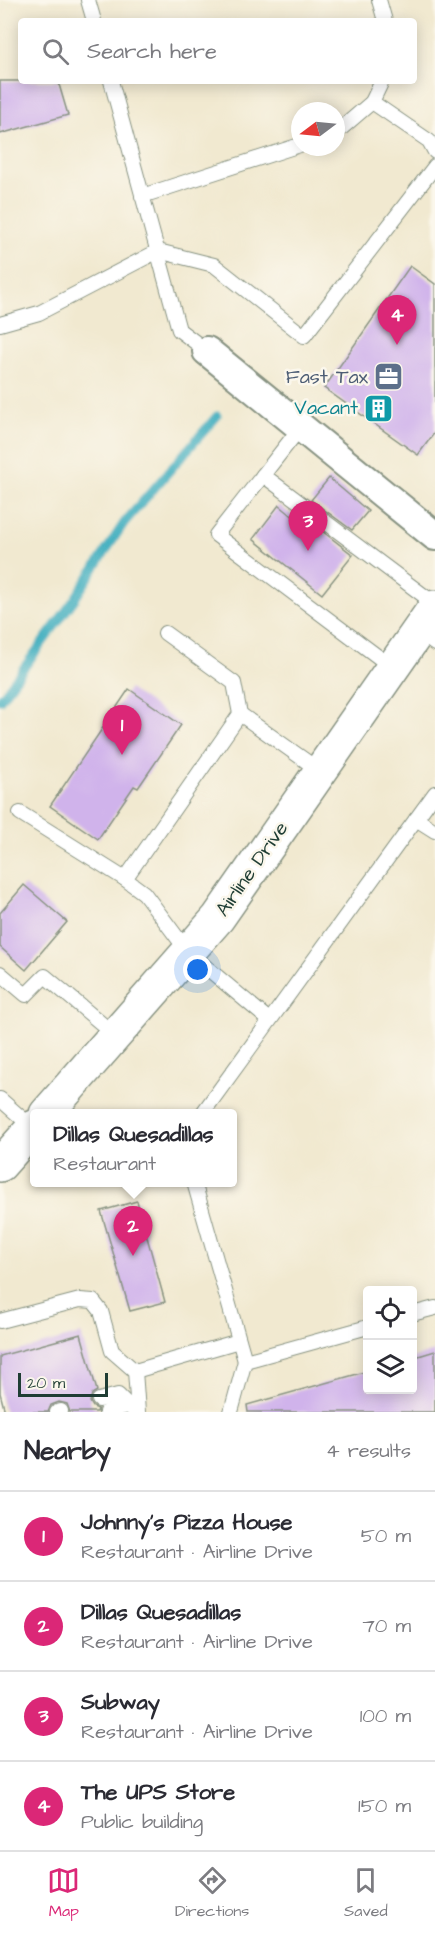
<!DOCTYPE html>
<html lang="en">
<head>
<meta charset="utf-8">
<style>
	:root { --surface:#fff; --page:#f2f2f3; --text:#2b2b33; --muted:#7c7c81; --line:#e1e1e2; --accent:#db2777 }
	body { margin:0; font-family:"Architects Daughter",sans-serif; background:var(--page); color:var(--text) }
	.controls { position:absolute; right:18px; bottom:18px; display:grid; overflow:hidden; border-radius:6px; box-shadow:0 3px 15px #0003 }
	.controls button { width:54px; height:54px; display:grid; place-items:center; padding:0; border:0; border-bottom:2px solid var(--line); background:var(--surface); color:var(--text); font:30px sans-serif }
	.compass { position:absolute; left:291px; top:102px; width:54px; height:54px; border-radius:50%; background:var(--surface); box-shadow:0 3px 15px #0003; rotate:254deg }
	.scale { position:absolute; left:18px; bottom:15px; width:90px; box-sizing:border-box; padding-left:6px; border:3px solid #1f3d34; border-top:0; font-size:16px; line-height:21px; white-space:nowrap; color:#1f3d34; -webkit-text-stroke:4px #fbf7ec; paint-order:stroke }
	.you { position:absolute; left:198px; top:970px; width:21px; height:21px; margin:-15px; border:4px solid #fff; border-radius:50%; background:#1a73e8; box-shadow:0 0 0 9px #1a73e833 }
	.badge { display:grid; place-items:center; width:39px; height:39px; border-radius:50%; background:var(--accent); color:#fff; font-size:20px; font-weight:700 }
	.pin { position:absolute; translate:-50% -50px; filter:drop-shadow(0 2px 3px #0008) }
	.pin::after { content:''; position:absolute; top:32px; width:21px; height:18px; background:inherit; clip-path:polygon(0 0,100% 0,50% 100%) }
	.popup { position:absolute; left:30px; top:1109px; width:207px; height:78px; box-sizing:border-box; display:grid; place-content:center; border-radius:6px; background:var(--surface); filter:drop-shadow(0 2px 4px #0005); font-size:20px; white-space:nowrap; color:var(--muted) }
	.popup b { font-size:22px; color:var(--text) }
	.popup::after { content:''; position:absolute; left:50%; top:100%; margin-left:-12px; border:12px solid transparent; border-top-color:var(--surface) }
	.list { margin:0; padding:0; list-style:none }
	h2 { display:flex; justify-content:space-between; align-items:center; height:78px; margin:0; padding:0 24px; font-size:26px }
	h2 small { font-size:20px; font-weight:400; color:var(--muted) }
	.list li { display:grid; grid-template-columns:39px 1fr auto; gap:18px; align-items:center; box-sizing:border-box; height:90px; padding:0 24px; border-top:2px solid var(--line) }
	.list b { display:block; font-size:22px; white-space:nowrap }
	.list p { margin:0; font-size:20px; white-space:nowrap; color:var(--muted) }
	.list em { font-size:20px; font-style:normal; color:var(--muted) }
	.icon { flex:none; width:33px; height:33px; fill:none; stroke:currentColor; stroke-width:2; stroke-linecap:round; stroke-linejoin:round }
	.map { position:relative; flex:none; width:435px; height:1412px; overflow:hidden }
	.search { position:absolute; background:var(--surface); box-shadow:0 3px 15px #0003; left:18px; right:18px; top:18px; height:66px; display:flex; align-items:center; gap:15px; box-sizing:border-box; padding:0 21px; border-radius:6px; color:var(--muted); font-size:22px }
	.sheet { height:438px; background:var(--surface) }
	nav { display:flex; justify-content:space-around; align-items:center; box-sizing:border-box; height:84px; border-top:2px solid var(--line); background:var(--surface); font-size:16px; color:var(--muted) }
	nav a { display:grid; justify-items:center; gap:3px }
	nav .on { color:var(--accent) }
	.map>svg:first-child { display:block }
	.lines { fill:none; stroke-linecap:round; stroke-linejoin:round }
	.stream { stroke:#41aebf; stroke-width:9 }
	.building { fill:#d0b3eb }
	.service-casing { stroke:#889382; stroke-width:16 }
	.minor-casing { stroke:#889382; stroke-width:32 }
	.secondary-casing { stroke:#889382; stroke-width:36 }
	.service { stroke:#fff; stroke-width:14 }
	.minor { stroke:#fff; stroke-width:28 }
	.secondary { stroke:#fff; stroke-width:33 }
	.labels { text-anchor:middle; dominant-baseline:central; stroke-width:5; stroke-linejoin:round; paint-order:stroke }
	.service-label { font-size:20px; fill:#4e5e75; stroke:#fbf7ec; text-anchor:end }
	.culture-label { font-size:20px; fill:#0d838f; stroke:#fbf7ec; text-anchor:end }
	.street-label { font-size:20px; fill:#1f3d34; stroke:#fbf7ec }
</style>
</head>
<body>
<div class="map">
<svg width="435" height="1412" viewBox="0 0 435 1412">
	<rect width="100%" height="100%" fill="#fbf7ec"/>
	<filter id="ink" filterUnits="userSpaceOnUse"><feTurbulence type="fractalNoise" baseFrequency=".0167" numOctaves="2"/><feDisplacementMap in="SourceGraphic" scale="12" xChannelSelector="R" yChannelSelector="G"/><feConvolveMatrix kernelMatrix="1 2 1 2 8 2 1 2 1" color-interpolation-filters="sRGB"/></filter>
	<filter id="wash" filterUnits="userSpaceOnUse"><feTurbulence type="fractalNoise" baseFrequency=".008" numOctaves="4" result="noise"/><feDisplacementMap in="SourceGraphic" scale="24" xChannelSelector="R" yChannelSelector="G"/><feGaussianBlur stdDeviation="1.35" result="paint"/><feColorMatrix in="noise" values="0 0 0 0 0 0 0 0 0 0 0 0 0 0 0 0 0 1.4 0 .05"/><feComposite in="paint" operator="in"/></filter>
	<g filter="url(#wash)">
		<rect width="100%" height="100%" fill="#f1e9d0"/>
		<g class="lines">
			<path class="stream" d="M0,700L74,600L124,523L217,416"/>
		</g>
		<g id="blocks">
			<g class="building">
				<path d="M0,81H58L68,115L0,134Z"/>
				<path d="M410,266L435,284V432L418,455L324,388Z"/>
				<path d="M329,478L368,511L352,530L311,500Z"/>
				<path d="M279,505L296,519L300,514L353,555L322,594L253,539Z"/>
				<path d="M129,689L181,725L138,788L134,786L98,839L50,806Z"/>
				<path d="M24,885L67,922L26,970L0,947V913Z"/>
				<path d="M137,1201L165,1302L130,1311L101,1211Z"/>
				<path d="M81,1334L97,1391L92,1394L90,1402L93,1407L98,1409L97,1412H70L67,1404L59,1402L51,1405L48,1412H5L0,1393V1356Z"/>
				<path d="M435,1351V1412H248L247,1405L368,1371V1389H412V1358Z"/>
			</g>
		</g>
	</g>
	<g filter="url(#ink)">
		<use href="#blocks" fill-opacity="0" stroke="#889382" stroke-width="1.5"/>
		<g class="lines">
			<defs>
				<g id="service">
					<path d="M88,0L94,21"/>
					<path d="M379,0L385,21"/>
					<path d="M111,81L179,330L207,351"/>
					<path d="M372,102L429,141L435,152"/>
					<path d="M336,133L372,102L382,81"/>
					<path d="M142,196L300,145"/>
					<path d="M0,324L39,313L158,251L214,265L304,336L435,166"/>
					<path d="M300,428L216,535L393,668"/>
					<path d="M263,475L435,604"/>
					<path d="M418,632L435,644"/>
					<path d="M240,714L320,771"/>
					<path d="M20,813L125,879L144,893L188,952L269,1020"/>
					<path d="M416,819L435,831"/>
					<path d="M125,879L240,714L234,683L165,633"/>
					<path d="M0,973L26,995L45,976L115,1035"/>
					<path d="M0,1099L33,1128"/>
					<path d="M202,1114L435,793"/>
					<path d="M194,1182L245,1361L368,1327"/>
					<path d="M412,1314L435,1308"/>
					<path d="M0,1321L80,1300L93,1301L101,1311L112,1351L135,1371L138,1412"/>
					<path d="M135,1371L239,1341"/>
					<path d="M99,1400L118,1395L135,1412"/>
					<path d="M57,1412L61,1411"/>
					<path d="M106,1412L128,1406"/>
					<path d="M231,1412L245,1361"/>
				</g>
				<path id="minor" d="M207,351L435,536"/>
				<g id="secondary">
					<path d="M46,1114L218,918L435,607"/>
					<path d="M0,1165L34,1127"/>
				</g>
			</defs>
			<use href="#service" class="service-casing"/>
			<use href="#minor" class="minor-casing"/>
			<use href="#secondary" class="secondary-casing"/>
			<use href="#service" class="service"/>
			<use href="#minor" class="minor"/>
			<use href="#secondary" class="secondary"/>
		</g>
	</g>
	<defs>
		<symbol id="office-square" viewBox="-11 -11 22 22"><rect x="-9" y="-9" width="18" height="18" rx="4" fill="#5c6f8a" stroke="#fbf7ec"/><path d="M-6-3h4V-5.5h4V-3h4V5H-6ZM-1-4.5V-3h2v-1.5ZM-6 0V1H6V0Z" fill="#fff"/></symbol>
		<symbol id="building-square" viewBox="-11 -11 22 22"><rect x="-9" y="-9" width="18" height="18" rx="4" fill="#0f9aa8" stroke="#fbf7ec"/><path d="M-4-6H4V6H1V3H-1V6H-4ZM-2.5-4.3h1.7v1.8h-1.7ZM.8-4.3h1.7v1.8H.8ZM-2.5-1h1.7V.8h-1.7ZM.8-1h1.7V.8H.8Z" fill="#fff"/></symbol>
	</defs>
	<g fill-rule="evenodd">
		<use href="#office-square" x="372" y="360" width="33" height="33"/>
		<use href="#building-square" x="362" y="392" width="33" height="33"/>
	</g>
	<g class="labels">
		<g class="service-label">
			<text x="368" y="377">Fast Tax</text>
		</g>
		<g class="culture-label">
			<text x="358" y="408">Vacant</text>
		</g>
		<g class="street-label">
			<text transform="translate(252 869) rotate(-55)">Airline Drive</text>
		</g>
	</g>
</svg>
<div class="controls">
<button><svg class="icon" aria-label="locate" viewBox="0 0 24 24"><circle cx="12" cy="12" r="6"/><path d="M12 2v4M12 18v4M2 12h4M18 12h4"/></svg></button>
<button><svg class="icon" aria-label="layers" viewBox="0 0 24 24"><path d="M12 4l9 5-9 5-9-5zM3 14l9 5 9-5"/></svg></button>
</div>
<svg class="compass" viewBox="-18 -18 36 36"><path d="M0-13l5 13h-10z" fill="#e53935"/><path d="M0 13l5-13h-10z" fill="#7c7c81"/></svg>
<div class="scale">20 m</div>
<div class="you"></div>
<div class="pin badge" style="left:122px;top:755px">1</div>
<div class="pin badge" style="left:133px;top:1256px">2</div>
<div class="popup"><b>Dillas Quesadillas</b>Restaurant</div>
<div class="pin badge" style="left:308px;top:551px">3</div>
<div class="pin badge" style="left:397px;top:345px">4</div>
<div class="search"><svg class="icon" aria-label="search" viewBox="0 0 24 24"><circle cx="10" cy="10" r="6"/><path d="M15 15l6 6"/></svg>Search here</div>
</div>
<section class="sheet">
<h2>Nearby<small>4 results</small></h2>
<ul class="list">
<li><span class="badge">1</span><div><b>Johnny's Pizza House</b><p>Restaurant · Airline Drive</p></div><em>50 m</em></li>
<li><span class="badge">2</span><div><b>Dillas Quesadillas</b><p>Restaurant · Airline Drive</p></div><em>70 m</em></li>
<li><span class="badge">3</span><div><b>Subway</b><p>Restaurant · Airline Drive</p></div><em>100 m</em></li>
<li><span class="badge">4</span><div><b>The UPS Store</b><p>Public building</p></div><em>150 m</em></li>
</ul>
</section>
<nav>
<a class="on"><svg class="icon" aria-label="map" viewBox="0 0 24 24"><path d="M3 6l6-2 6 2 6-2v14l-6 2-6-2-6 2zM9 4v14M15 6v14"/></svg>Map</a>
<a><svg class="icon" aria-label="directions" viewBox="0 0 24 24"><path d="M12 3l9 9-9 9-9-9zM9 14v-3h6M13 9l2 2-2 2"/></svg>Directions</a>
<a><svg class="icon" aria-label="saved" viewBox="0 0 24 24"><path d="M7 4h10v16l-5-4-5 4z"/></svg>Saved</a>
</nav>
</body>
</html>
